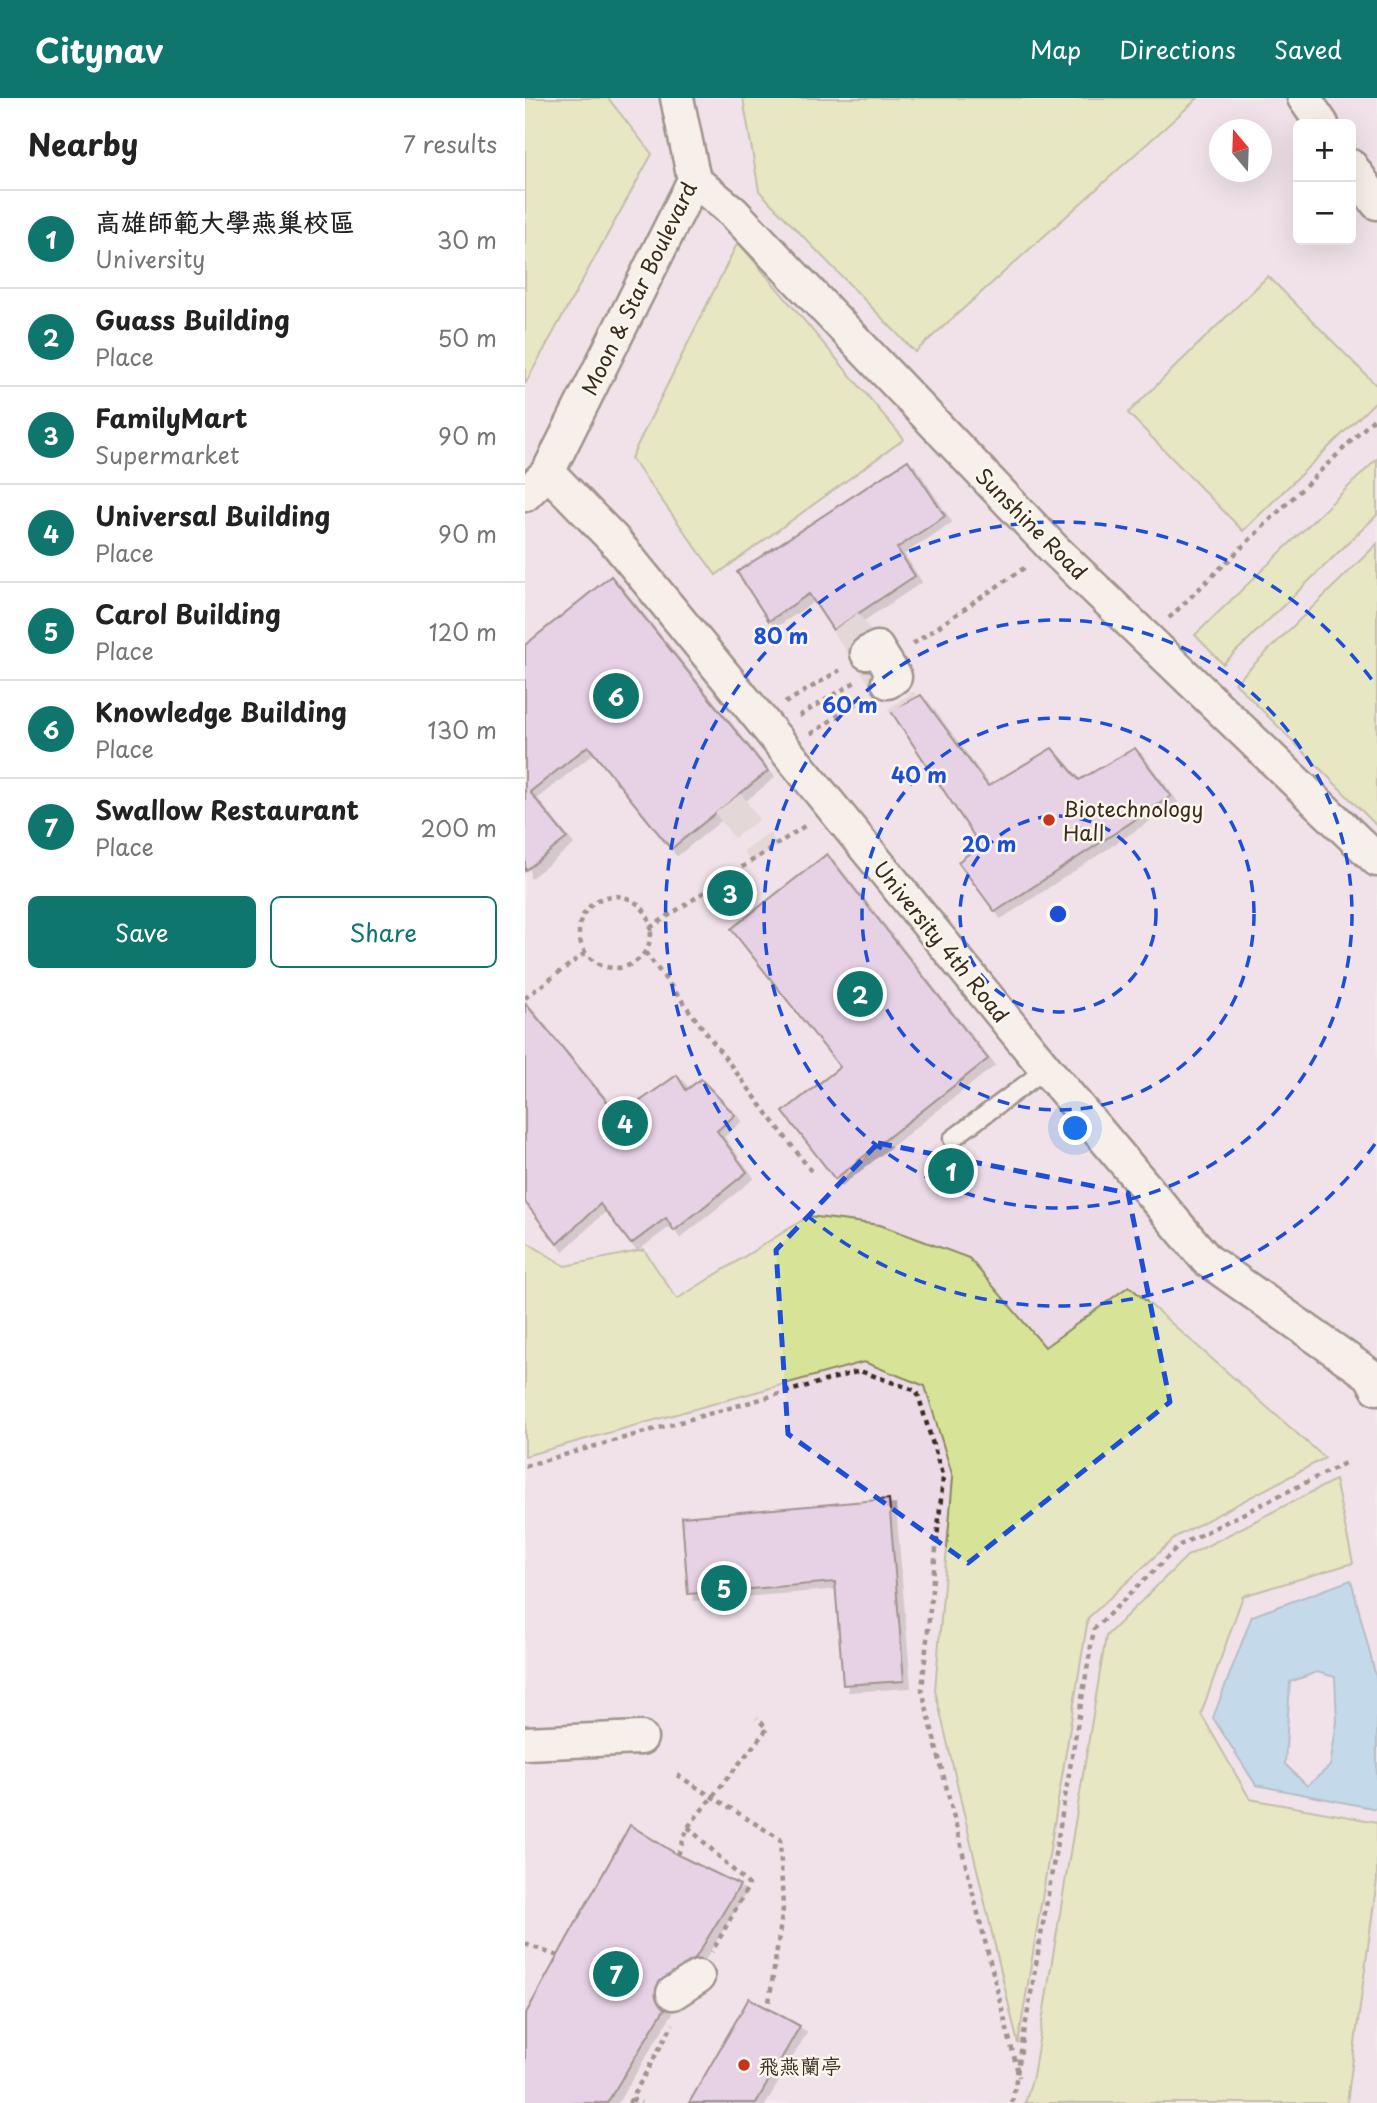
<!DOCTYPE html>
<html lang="en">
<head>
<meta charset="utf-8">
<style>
	:root { --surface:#fff; --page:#f6f6f6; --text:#222; --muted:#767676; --line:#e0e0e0; --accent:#0f766e }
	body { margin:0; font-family:"Playpen Sans","LXGW WenKai TC",sans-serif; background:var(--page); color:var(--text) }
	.controls { position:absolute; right:21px; top:21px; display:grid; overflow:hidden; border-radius:10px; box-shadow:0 7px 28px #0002 }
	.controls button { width:63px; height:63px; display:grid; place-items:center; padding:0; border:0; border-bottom:2px solid var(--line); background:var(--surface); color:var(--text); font:35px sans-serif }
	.compass { position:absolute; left:684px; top:21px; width:63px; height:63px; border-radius:50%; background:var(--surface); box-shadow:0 7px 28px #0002; rotate:341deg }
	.you { position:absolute; left:551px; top:1031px; width:24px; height:24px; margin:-18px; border:5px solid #fff; border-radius:50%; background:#1a73e8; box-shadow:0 0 0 10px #1a73e833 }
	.badge { display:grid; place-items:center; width:46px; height:46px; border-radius:50%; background:var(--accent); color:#fff; font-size:23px; font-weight:700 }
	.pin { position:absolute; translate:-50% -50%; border:4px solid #fff; box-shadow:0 2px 7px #0006 }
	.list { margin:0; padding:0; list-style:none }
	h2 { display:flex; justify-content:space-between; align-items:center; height:91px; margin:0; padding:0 28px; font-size:30px }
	h2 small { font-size:23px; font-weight:400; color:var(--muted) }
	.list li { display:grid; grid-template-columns:46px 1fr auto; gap:21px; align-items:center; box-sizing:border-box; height:98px; padding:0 28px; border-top:2px solid var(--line) }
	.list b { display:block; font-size:26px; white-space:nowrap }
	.list p { margin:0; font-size:23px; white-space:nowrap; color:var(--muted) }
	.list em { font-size:23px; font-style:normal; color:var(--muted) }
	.actions { display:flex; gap:14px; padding:21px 28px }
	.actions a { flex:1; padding:16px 0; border:2px solid var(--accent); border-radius:10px; text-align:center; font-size:24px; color:var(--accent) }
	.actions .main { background:var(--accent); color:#fff }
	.map { position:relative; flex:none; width:852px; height:2005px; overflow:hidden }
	header { display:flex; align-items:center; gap:42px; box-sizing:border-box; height:98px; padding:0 35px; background:var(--accent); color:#fff }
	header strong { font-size:33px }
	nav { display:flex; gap:38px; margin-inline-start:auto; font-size:24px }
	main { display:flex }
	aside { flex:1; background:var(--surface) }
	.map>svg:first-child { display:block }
	.built { fill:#ecdae7; fill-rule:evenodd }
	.green { fill:#d7e498; stroke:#89875b; stroke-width:2 }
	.water { fill:#8bc6eb; stroke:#6b8899; stroke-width:2; fill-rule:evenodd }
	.building { fill:#d8b5e0; stroke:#3b2a1e; stroke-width:2; filter:url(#shadow) }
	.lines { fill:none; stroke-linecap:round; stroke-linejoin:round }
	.street-tunnel { stroke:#cfc4c1; stroke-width:32; stroke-dasharray:32 16; stroke-linecap:butt }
	.lane-casing { stroke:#3b2a1e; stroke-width:21 }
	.street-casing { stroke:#3b2a1e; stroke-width:37 }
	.path { stroke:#3b2a1e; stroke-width:4.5; stroke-dasharray:5 5; stroke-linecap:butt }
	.lane { stroke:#fbf7ec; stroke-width:16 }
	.street { stroke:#fbf7ec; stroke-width:32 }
	.marked { fill:none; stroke:#1d4ed8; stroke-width:5; stroke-dasharray:14 9; stroke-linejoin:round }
	.ring { fill:none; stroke:#1d4ed8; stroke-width:3.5; stroke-dasharray:12 9 }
	.poi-dot { fill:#c8321e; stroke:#fbf7ec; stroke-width:2.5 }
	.labels { text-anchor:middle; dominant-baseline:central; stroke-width:5; stroke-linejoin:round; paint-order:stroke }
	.street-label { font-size:21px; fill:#3b2a1e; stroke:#fbf7ec }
	.poi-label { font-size:21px; fill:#3b2a1e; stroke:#fbf7ec; text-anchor:start }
	.centre { fill:#1d4ed8; stroke:#fbf7ec; stroke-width:3.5 }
	.ring-label { font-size:21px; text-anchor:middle; font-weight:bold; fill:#1d4ed8; stroke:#fbf7ec; stroke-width:5; stroke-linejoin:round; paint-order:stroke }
</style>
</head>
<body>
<header>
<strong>Citynav</strong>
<nav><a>Map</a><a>Directions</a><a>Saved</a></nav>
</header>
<main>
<aside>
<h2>Nearby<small>7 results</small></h2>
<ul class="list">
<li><span class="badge">1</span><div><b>高雄師範大學燕巢校區</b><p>University</p></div><em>30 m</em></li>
<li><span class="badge">2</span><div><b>Guass Building</b><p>Place</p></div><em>50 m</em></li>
<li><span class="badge">3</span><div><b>FamilyMart</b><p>Supermarket</p></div><em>90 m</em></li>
<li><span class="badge">4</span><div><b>Universal Building</b><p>Place</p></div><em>90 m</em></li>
<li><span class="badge">5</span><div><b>Carol Building</b><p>Place</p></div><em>120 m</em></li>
<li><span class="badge">6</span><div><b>Knowledge Building</b><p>Place</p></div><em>130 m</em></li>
<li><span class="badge">7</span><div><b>Swallow Restaurant</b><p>Place</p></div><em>200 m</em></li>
</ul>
<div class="actions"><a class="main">Save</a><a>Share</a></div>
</aside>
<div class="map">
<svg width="852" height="2005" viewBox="0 0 852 2005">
	<defs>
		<filter id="shadow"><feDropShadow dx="6" dy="6" stdDeviation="0" flood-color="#0004"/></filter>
	</defs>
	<rect width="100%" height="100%" fill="#f4eaea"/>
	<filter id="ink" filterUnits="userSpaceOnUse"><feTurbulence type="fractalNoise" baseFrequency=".0143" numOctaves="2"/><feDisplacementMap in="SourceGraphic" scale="14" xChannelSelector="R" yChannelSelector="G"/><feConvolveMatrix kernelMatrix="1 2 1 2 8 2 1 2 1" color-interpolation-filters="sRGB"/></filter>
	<g filter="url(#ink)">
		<path class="built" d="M0,0H852V2005H0ZM773,26H826V142H773ZM694,32H736V74H694Z"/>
		<g class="green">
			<path d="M0,0H83L127,56L0,286Z"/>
			<path d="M218,0H673L390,254L234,93Z"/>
			<path d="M213,144L379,341L191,477L106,360Z"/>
			<path d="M743,178L852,288V302L718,433L603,315Z"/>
			<path d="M852,361V417L698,566L670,537Z"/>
			<path d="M852,446V728L710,585Z"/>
			<path d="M284,1118L355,1127L444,1160L520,1249L604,1188L800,1360L652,1438L563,1520L493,1946L410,1592L428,1379L400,1288L339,1264L0,1358V1143L40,1168L119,1152L152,1201Z"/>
			<path d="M810,1382L828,1465L718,1498L676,1616L725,1701L852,1724V1782L822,2005H500L508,1978L581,1538L662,1458Z"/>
		</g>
		<path class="water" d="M826,1482L852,1583V1711L731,1687L688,1620L727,1518ZM792,1574L810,1579L812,1624L805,1668L782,1688L760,1666L765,1584Z"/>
		<g class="building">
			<path d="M383,362L420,418L372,450L390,478L308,532L284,496L244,523L212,474Z"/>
			<path d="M86,478L243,673L146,751L63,648L5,694L42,740L0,773V547Z"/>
			<path d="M396,597L463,688L527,650L554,682L610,650L646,698L470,814L433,764L455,747L365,612Z"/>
			<path d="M302,756L463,961L310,1081L258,1014L315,969L206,831Z"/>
			<path d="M0,905L94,1018L152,977L161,992L176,981L210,1017L192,1033L222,1074L149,1133L141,1120L106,1146L75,1106L32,1146L0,1104Z"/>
			<path d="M364,1401L379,1583L318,1587L310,1484L163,1496L157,1419Z"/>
			<path d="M105,1727L153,1757L215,1787L82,2005H0V1917Z"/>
			<path d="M224,1900L275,1928L231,2005H164Z"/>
		</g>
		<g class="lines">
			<g class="street-tunnel">
				<path d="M320,524L378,606"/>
				<path d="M203,705L240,756"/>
			</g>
			<defs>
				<path id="lane" d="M427,1041L521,971"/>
				<g id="street">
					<path d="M779,0L797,26"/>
					<path d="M826,68L852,105"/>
					<path d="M169,82L208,114L528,450L852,762"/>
					<path d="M23,374L89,442L521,971L682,1162L845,1277L852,1290"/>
					<path d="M0,397L23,374L169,82L152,0"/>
					<path d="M342,555L352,550L370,579L363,584"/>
					<path d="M0,1645L116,1640"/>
					<path d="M148,1895L173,1879"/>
				</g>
			</defs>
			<use href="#lane" class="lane-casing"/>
			<use href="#street" class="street-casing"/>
			<g class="path">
				<path d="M644,520L852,318"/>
				<path d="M388,546L502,468"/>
				<path d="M260,605L315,572"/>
				<path d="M274,618L330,584"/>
				<path d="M286,636L336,602"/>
				<circle cx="90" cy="834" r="36"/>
				<path d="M125,830L281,727"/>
				<path d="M120,854L286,1073"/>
				<path d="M0,900L60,855"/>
				<path d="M0,1368L335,1273L392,1293L418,1380L397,1592L494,1979"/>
				<path d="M152,1677L255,1741L258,1811L243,1911"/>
				<path d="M163,1729L224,1787L187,1854"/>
				<path d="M153,1757L163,1729L242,1631L232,1620"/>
				<path d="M0,1846L33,1858"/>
				<path d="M106,2001L116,2005"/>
				<path d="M104,2005L148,1926"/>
				<path d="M487,2005L569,1531L655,1447L822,1364"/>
			</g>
			<use href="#lane" class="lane"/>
			<use href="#street" class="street"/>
		</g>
	</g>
	<path d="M0 0H852V2005H0ZM353,1045L603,1095L645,1304L443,1465L263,1336L251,1152Z" fill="#f4eaea" fill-opacity=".55" fill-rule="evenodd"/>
	<path class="marked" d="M353,1045L603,1095L645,1304L443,1465L263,1336L251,1152Z"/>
	<g class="ring">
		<circle cx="533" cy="816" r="98"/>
		<circle cx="533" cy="816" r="196"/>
		<circle cx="533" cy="816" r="294"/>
		<path d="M850 1046A392 392 0 1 1 850 586"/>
	</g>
	<g class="poi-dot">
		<circle cx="524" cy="722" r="7"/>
		<circle cx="219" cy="1967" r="7"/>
	</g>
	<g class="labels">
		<g class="street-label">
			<text transform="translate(113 190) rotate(-64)">Moon &amp; Star Boulevard</text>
			<text transform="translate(507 425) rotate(45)">Sunshine Road</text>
			<text transform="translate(417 843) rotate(51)">University 4th Road</text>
		</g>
		<g class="poi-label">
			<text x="538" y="710">Biotechnology<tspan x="538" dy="24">Hall</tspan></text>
			<text x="233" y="1967">飛燕蘭亭</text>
		</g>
	</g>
	<circle cx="533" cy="816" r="10" class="centre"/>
	<g class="ring-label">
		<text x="256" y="546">80 m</text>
		<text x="325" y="615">60 m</text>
		<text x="394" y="685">40 m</text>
		<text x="464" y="754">20 m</text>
	</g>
</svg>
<div class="controls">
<button>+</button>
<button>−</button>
</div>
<svg class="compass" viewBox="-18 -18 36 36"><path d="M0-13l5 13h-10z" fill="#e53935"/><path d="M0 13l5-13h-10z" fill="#767676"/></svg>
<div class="you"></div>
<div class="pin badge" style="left:426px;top:1073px">1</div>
<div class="pin badge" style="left:335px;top:896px">2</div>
<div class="pin badge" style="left:205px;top:795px">3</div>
<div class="pin badge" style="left:100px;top:1025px">4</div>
<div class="pin badge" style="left:199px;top:1490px">5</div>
<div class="pin badge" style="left:91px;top:598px">6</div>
<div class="pin badge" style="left:91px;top:1876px">7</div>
</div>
</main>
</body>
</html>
